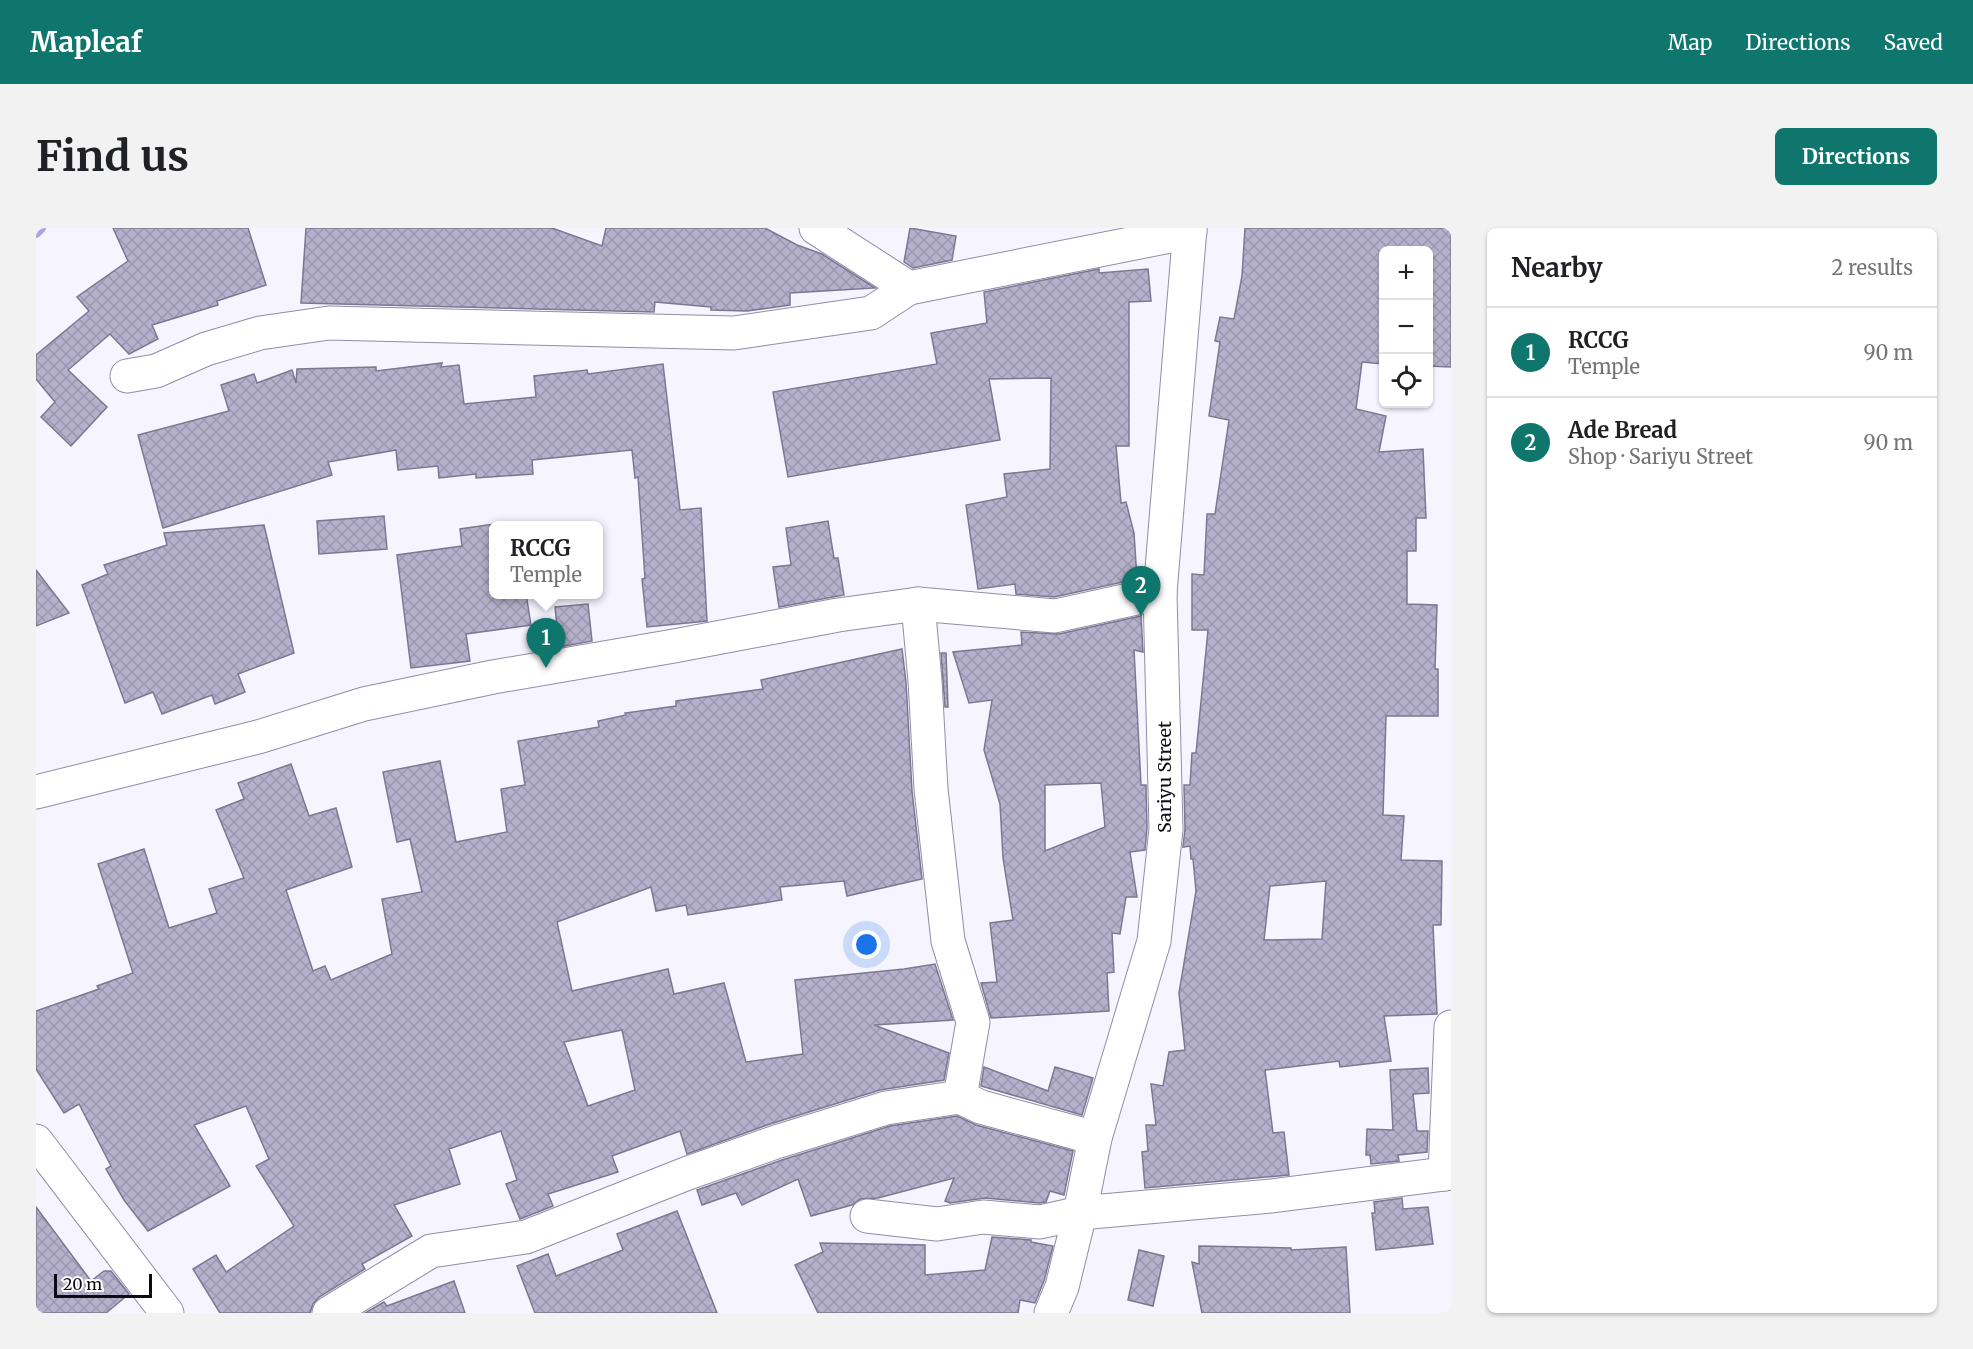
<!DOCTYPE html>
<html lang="en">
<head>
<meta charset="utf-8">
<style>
	:root { --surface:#fff; --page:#f2f2f2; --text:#202124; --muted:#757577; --line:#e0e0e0; --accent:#0f766e }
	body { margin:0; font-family:Merriweather,serif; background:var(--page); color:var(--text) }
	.controls { position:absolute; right:18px; top:18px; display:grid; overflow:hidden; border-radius:9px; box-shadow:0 2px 4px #0004 }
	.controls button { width:54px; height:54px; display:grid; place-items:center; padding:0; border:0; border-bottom:2px solid var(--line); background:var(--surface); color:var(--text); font:30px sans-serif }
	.scale { position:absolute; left:18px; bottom:15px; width:98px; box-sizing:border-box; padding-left:6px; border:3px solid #0c0b13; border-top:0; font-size:16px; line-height:21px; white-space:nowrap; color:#0c0b13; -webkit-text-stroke:4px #fff; paint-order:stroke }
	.you { position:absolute; left:831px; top:717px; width:21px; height:21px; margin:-15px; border:4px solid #fff; border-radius:50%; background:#1a73e8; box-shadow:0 0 0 9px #1a73e833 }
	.badge { display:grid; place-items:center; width:39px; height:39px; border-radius:50%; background:var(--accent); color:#fff; font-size:20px; font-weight:700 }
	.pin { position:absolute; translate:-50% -50px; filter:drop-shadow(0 2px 3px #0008) }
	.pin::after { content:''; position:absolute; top:32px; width:21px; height:18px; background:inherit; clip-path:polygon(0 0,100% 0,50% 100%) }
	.popup { position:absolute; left:453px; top:293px; width:114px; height:78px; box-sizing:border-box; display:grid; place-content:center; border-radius:9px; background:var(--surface); filter:drop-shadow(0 2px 4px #0005); font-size:20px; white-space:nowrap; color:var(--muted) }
	.popup b { font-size:22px; color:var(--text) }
	.popup::after { content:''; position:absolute; left:50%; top:100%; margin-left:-12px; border:12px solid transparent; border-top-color:var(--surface) }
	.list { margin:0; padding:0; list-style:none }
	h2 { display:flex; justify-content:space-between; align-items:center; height:78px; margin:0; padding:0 24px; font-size:26px }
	h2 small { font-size:20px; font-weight:400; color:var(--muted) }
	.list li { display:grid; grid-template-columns:39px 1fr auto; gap:18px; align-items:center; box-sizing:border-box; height:90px; padding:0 24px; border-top:2px solid var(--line) }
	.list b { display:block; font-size:22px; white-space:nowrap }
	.list p { margin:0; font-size:20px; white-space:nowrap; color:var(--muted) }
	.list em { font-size:20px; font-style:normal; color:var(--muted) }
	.icon { flex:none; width:33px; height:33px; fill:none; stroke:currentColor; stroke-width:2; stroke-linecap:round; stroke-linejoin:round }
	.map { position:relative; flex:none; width:1415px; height:1085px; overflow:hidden; border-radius:9px }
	header { display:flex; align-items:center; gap:36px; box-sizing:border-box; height:84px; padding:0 30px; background:var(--accent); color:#fff }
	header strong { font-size:28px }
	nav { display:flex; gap:33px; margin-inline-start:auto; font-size:21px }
	.intro { display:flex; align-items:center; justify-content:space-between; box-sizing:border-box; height:144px; padding:0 36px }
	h1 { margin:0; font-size:42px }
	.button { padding:15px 27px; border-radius:9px; background:var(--accent); color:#fff; font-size:21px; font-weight:700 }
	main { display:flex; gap:36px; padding:0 36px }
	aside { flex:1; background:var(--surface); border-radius:9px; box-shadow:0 2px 4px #0004 }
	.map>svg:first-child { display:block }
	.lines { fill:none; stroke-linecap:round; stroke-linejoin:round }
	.stream { stroke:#aea4e0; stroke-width:10 }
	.building { fill:url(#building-cross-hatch); stroke:#7c7891; stroke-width:1.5; fill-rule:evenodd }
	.minor-casing { stroke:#918da7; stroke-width:35 }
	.minor { stroke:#fff; stroke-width:33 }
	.labels { text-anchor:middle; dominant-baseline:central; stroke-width:5; stroke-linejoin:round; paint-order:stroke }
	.street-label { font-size:18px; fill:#0c0b13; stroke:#fff }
</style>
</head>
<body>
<header>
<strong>Mapleaf</strong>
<nav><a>Map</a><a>Directions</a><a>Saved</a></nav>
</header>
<div class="intro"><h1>Find us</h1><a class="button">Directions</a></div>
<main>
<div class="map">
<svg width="1415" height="1085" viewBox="0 0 1415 1085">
	<defs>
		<pattern id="building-cross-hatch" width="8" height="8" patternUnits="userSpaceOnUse" patternTransform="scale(1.5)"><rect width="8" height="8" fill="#b5b1cc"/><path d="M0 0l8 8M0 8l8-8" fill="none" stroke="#9a97ae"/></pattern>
	</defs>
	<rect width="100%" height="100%" fill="#f5f4ff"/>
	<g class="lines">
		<path class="stream" d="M0,5L5,0"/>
	</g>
	<g class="building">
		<path d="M77,0H212L230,57L181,73L182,77L116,97L122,111L93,126L74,106L32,142L71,179L35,218L5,189L19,174L0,151V127L53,83L41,69L92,33Z"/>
		<path d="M270,0H516L566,18L570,0H729L761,17L786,26L839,60L754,65V77L711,83L675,82V79L619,74L618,84L265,75Z"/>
		<path d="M874,0L920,8L916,32L877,40L868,34Z"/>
		<path d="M1209,0H1415V139L1392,138V22H1347V136L1326,134L1320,181L1350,188L1343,224L1387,221L1390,290H1380V323H1371V376L1401,377L1399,441H1402V488H1350L1347,587L1368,588L1365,632L1406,633L1405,697H1397L1401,786L1348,788L1355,833L1304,839L1303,833L1229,842L1237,905L1248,904L1253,947L1109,960L1106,924L1112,923L1110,897H1120L1115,856L1127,858L1133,824L1149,822L1143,765L1160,663L1157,631H1155L1154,618L1147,619L1149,601L1148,557H1154L1156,525H1160L1172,402H1156V346L1168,347L1171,286H1179L1193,192L1173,188L1184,114L1179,113L1184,89L1198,91L1206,48ZM1290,653L1286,711L1228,712L1234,658Z"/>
		<path d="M1063,41V45L1112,41L1115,73L1093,74V218H1080L1085,275L1090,274L1098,305L1101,351L1018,369L980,366L979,356L942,361L930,277L971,269L968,246L1014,241L1015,150L953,151L964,212L752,249L737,164L901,136L895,105L951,95L948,64Z"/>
		<path d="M406,135L405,139L423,137L428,176L500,169L498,148L551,142L552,146L627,136L644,282L665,280L671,393L611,399L606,351L609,350L602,249L599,250L596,222L496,232L497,246L440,250V246L403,250L402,238L362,242L360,222L292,234L296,247L127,300L102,207L193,183L185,157L218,146L221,155L256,142L260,155L261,141L340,139V143Z"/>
		<path d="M348,288L351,321L283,326L281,293Z"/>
		<path d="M792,293L798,330H802L808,367L743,379L737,339L755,337L750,300Z"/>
		<path d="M458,296V366H490L495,397L430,406L434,433L375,440L361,327L426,318L424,301Z"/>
		<path d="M228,297L258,425L202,446L209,464L179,476L176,467L126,486L117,464L89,475L46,357L72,346L68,337L131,317L128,305Z"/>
		<path d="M0,342L33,385L0,398Z"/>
		<path d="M552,376L556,413L523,419L519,379Z"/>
		<path d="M1105,388L1107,424L1098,422L1105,557H1110L1111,600L1109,622L1094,624L1101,669H1090L1084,706L1076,705L1078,744L1071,745L1073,783L955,790L945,755L961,754L954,695L977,692L967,630L964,576L948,522L956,472L933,475L917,424L986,417L985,404L1023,406ZM1065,555L1069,599L1009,623V557Z"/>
		<path d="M866,421L870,454L876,563L886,651L811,668L808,653L744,659L746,672L652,687L650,677L620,683L615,659L521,694L536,763L632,741L638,766L688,755L710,834L767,826L759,752L868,741L899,736L917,792L838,797L913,825L908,852L844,862L734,896L651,926L644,903L576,928L582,944L512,966L517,978L484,991L470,956L481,952L465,903L413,921L424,956L358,977L376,1008L326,1036L329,1041L283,1069L277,1076L274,1085H184L157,1041L180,1027L190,1044L258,998L220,938L233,931L210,878L158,897L194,958L112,1003L88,972L70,941L75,938L43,876L28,885L0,841V783L63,761L61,758L97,745L62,636L108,621L133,700L181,685L173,661L208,650L180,582L208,571L202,555L255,536L273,588L300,580L316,639L250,662L277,743L289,738L295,752L356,726L346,671L386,664L374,611L361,614L347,544L404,533L420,614L471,604L465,561L489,557L482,513L563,499L562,493L590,487L589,485L640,478V473L727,461L725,452ZM586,802L599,862L552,878L528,814Z"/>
		<path d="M905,425H910L912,479H909Z"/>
		<path d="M948,839L1012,863L1019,839L1057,850L1046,887L945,858Z"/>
		<path d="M1392,840L1393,865L1377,866L1381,903H1392L1391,924L1362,927L1363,933L1335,936L1334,927H1330L1331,901L1357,902L1354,842Z"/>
		<path d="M921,888L940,897L1037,923L1028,967L1014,963L1010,974L1003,975L949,970L914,975L909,973L918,950L842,970L824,971L816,977L775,988L762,951L706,977L700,965L666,977L661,962L746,932L854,898Z"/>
		<path d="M1366,970L1367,981L1392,979L1397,1016L1340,1022L1336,985H1339L1338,974Z"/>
		<path d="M0,979L55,1053L68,1043H75L93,1066L70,1085H0Z"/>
		<path d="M641,983L681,1085H499L481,1038L512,1026L520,1048L587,1022L581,1006Z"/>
		<path d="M956,1009L995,1012V1014L1017,1018L1008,1053L999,1075L984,1072L982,1085H782L759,1037L787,1024L784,1015L889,1017V1047L949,1042Z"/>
		<path d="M1163,1018L1255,1020V1022L1310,1019L1314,1085H1166L1156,1034L1163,1036Z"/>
		<path d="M1103,1022L1128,1028L1117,1078L1092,1072Z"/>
		<path d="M418,1053L429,1085H329L348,1074L351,1078Z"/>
	</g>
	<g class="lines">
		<defs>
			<g id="minor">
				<path d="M780,0L873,60"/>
				<path d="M91,148L120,143L170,121L224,105L293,95L698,105L835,85L873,60L1154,4"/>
				<path d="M882,376L889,453L895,561L912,713L937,794L924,869"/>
				<path d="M0,564L222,509L328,476L457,449L638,418L802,387L882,376L1019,388L1124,365"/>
				<path d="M0,913L131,1085"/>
				<path d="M1409,946L1415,799"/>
				<path d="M831,988L901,996L947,989L1004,994L1044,985L1236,968L1415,945"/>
				<path d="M293,1085L395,1023L490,1009L652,945L740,914L850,880L924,869L945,879L1059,910"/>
				<path d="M1015,1085L1026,1059L1044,985L1059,910L1118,713L1130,601L1124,365L1154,0"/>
			</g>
		</defs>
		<use href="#minor" class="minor-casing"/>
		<use href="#minor" class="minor"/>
	</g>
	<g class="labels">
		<g class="street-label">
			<text transform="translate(1128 549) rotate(-90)">Sariyu Street</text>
		</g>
	</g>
</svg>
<div class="controls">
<button>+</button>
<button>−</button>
<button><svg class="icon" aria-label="locate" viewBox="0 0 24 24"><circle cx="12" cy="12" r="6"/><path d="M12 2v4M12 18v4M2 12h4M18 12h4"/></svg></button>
</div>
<div class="scale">20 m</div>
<div class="you"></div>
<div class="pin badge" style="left:510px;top:440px">1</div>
<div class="popup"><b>RCCG</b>Temple</div>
<div class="pin badge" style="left:1105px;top:388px">2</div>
</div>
<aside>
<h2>Nearby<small>2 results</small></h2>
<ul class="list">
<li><span class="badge">1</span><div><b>RCCG</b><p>Temple</p></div><em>90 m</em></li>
<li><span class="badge">2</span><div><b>Ade Bread</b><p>Shop · Sariyu Street</p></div><em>90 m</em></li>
</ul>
</aside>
</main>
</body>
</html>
